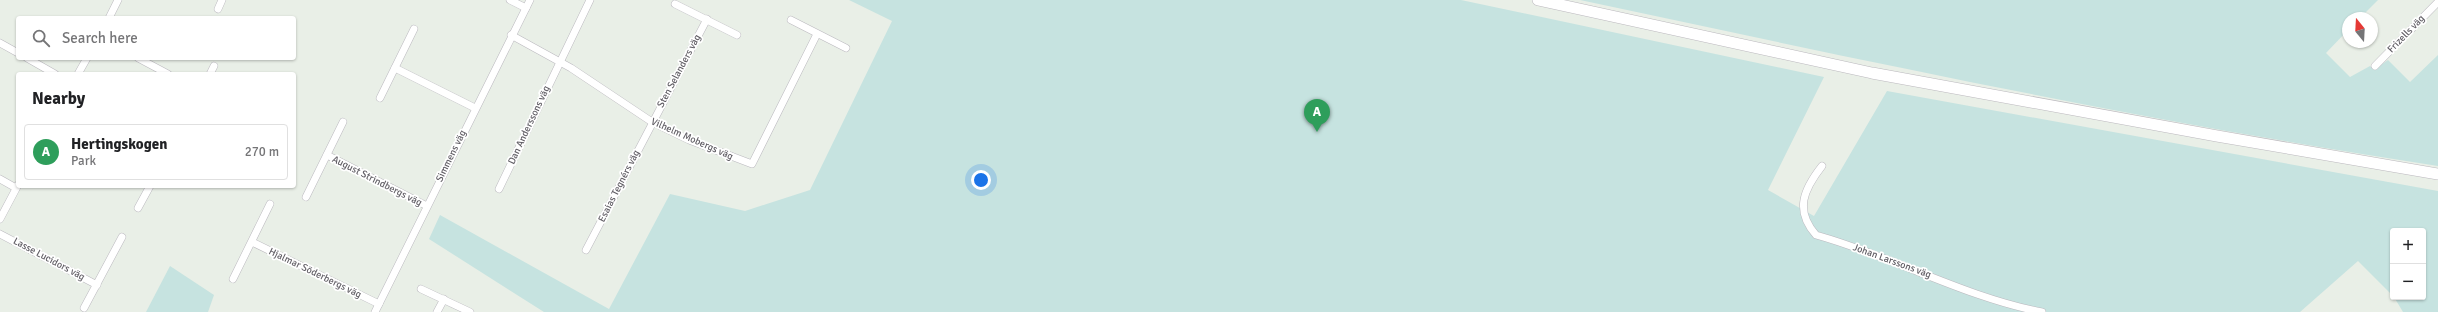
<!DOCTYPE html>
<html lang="en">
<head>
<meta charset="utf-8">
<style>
	:root { --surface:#fff; --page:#f6f6f6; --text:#202124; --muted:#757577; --line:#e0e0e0; --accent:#727132 }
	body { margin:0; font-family:Signika,sans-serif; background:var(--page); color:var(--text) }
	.controls { position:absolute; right:12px; bottom:12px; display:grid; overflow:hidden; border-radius:4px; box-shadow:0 1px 3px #0004 }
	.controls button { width:36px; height:36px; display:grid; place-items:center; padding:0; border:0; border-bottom:1px solid var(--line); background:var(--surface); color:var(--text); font:20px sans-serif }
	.compass { position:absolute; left:2342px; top:12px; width:36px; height:36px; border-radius:50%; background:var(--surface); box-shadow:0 1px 3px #0004; rotate:342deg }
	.you { position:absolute; left:981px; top:180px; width:14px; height:14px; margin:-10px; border:3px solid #fff; border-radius:50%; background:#1a73e8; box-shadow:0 0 0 6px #1a73e833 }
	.badge { display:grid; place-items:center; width:26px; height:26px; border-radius:50%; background:var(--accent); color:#fff; font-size:13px; font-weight:700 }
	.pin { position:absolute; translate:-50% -33px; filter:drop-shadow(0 1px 2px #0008) }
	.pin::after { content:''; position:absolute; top:21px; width:14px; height:12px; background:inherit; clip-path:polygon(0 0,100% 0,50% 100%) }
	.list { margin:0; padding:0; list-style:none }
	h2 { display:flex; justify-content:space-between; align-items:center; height:52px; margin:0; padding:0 16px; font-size:17px }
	h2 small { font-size:13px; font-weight:400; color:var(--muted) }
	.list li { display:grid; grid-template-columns:26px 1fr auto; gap:12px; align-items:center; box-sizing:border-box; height:56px; margin:0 8px 8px; padding:0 8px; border:1px solid var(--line); border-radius:4px }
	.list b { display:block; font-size:15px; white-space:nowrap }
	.list p { margin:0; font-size:13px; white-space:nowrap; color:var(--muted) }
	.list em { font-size:13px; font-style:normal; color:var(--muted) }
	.icon { flex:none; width:22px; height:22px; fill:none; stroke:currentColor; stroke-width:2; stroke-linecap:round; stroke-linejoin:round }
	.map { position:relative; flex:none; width:2438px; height:312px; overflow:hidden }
	.search { position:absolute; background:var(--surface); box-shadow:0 1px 3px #0004; left:16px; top:16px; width:280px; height:44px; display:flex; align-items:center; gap:10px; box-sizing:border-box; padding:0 14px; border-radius:4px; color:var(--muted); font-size:15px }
	.panel { position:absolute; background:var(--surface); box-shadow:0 1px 3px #0004; left:16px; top:72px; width:280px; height:116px; border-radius:4px }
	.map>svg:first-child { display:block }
	.green { fill:#c6e3e0 }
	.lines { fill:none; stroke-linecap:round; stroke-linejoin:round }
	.minor-casing { stroke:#bbb9bf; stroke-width:8 }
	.secondary-casing { stroke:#bbb8be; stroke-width:12 }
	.minor { stroke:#fff; stroke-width:7 }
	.secondary { stroke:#fff; stroke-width:11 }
	.labels { text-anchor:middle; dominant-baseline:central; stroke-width:3.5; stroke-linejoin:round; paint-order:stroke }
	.street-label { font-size:10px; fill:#615e65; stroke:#fff }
</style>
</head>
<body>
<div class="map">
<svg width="2438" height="312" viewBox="0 0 2438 312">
	<rect width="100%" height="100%" fill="#e9efe7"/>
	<g class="green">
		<path d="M849,0H1461L1824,77L1768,190L1814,216L1887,91L2438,191V312H2403L2394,297H2423V231H2393V296L2358,261L2300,312H544L429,239L440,215L609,309L670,194L745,211L810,190L892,21Z"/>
		<path d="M1580,0H2378L2360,18H2348V30L2326,53L2350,77L2370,66L2374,70L2388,60L2410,82L2438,55V166C2150,122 1865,61 1580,0Z"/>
		<path d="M170,266L214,295L208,312H146Z"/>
	</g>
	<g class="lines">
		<defs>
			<g id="minor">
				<path d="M510,0L526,8"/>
				<path d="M675,4L737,35"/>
				<path d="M218,9L222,0"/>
				<path d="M109,18L118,0"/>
				<path d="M791,20L846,48"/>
				<path d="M511,35L571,68L652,122L689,140L752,164L817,34"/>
				<path d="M0,43L18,53"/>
				<path d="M27,58L55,74"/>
				<path d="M138,58L168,74"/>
				<path d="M2375,66L2438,2"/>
				<path d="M395,68L475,108"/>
				<path d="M78,74L87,58"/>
				<path d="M210,74L214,66"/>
				<path d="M380,98L414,29"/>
				<path d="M327,155L427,206"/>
				<path d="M1822,166C1804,189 1794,210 1816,235C1892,256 1964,297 2042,312"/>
				<path d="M0,179L16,188"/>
				<path d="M499,189L590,0"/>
				<path d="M306,197L343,122"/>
				<path d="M138,208L150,186"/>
				<path d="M0,219L18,185"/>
				<path d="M0,234L97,285"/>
				<path d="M252,242L379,304"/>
				<path d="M586,250L707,19"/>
				<path d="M233,279L270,204"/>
				<path d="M421,289L470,312"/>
				<path d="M84,308L122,237"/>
				<path d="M375,312L530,0"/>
				<path d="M437,312L444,299"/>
			</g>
			<path id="secondary" d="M1538,0L1872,73L2217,136L2438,174"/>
		</defs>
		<use href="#minor" class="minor-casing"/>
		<use href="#secondary" class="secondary-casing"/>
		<use href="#minor" class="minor"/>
		<use href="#secondary" class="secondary"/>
	</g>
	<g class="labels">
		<g class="street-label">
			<text transform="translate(2406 34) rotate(-46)">Frizells väg</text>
			<text transform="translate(679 71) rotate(-62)">Sten Selanders väg</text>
			<text transform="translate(529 125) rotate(-65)">Dan Anderssons väg</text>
			<text transform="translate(692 139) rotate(24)">Vilhelm Mobergs väg</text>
			<text transform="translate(451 156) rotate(-64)">Simmens väg</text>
			<text transform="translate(377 181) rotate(27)">August Strindbergs väg</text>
			<text transform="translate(619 186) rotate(-63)">Esaias Tegnérs väg</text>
			<text transform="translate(49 259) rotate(28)">Lasse Lucidors väg</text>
			<text transform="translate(1892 261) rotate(20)">Johan Larssons väg</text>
			<text transform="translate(315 273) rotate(26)">Hjalmar Söderbergs väg</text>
		</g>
	</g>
</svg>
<div class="controls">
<button>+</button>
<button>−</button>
</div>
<svg class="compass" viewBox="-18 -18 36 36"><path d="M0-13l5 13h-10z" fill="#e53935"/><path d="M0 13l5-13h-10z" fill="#757577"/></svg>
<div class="you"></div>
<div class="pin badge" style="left:1317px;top:132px;background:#2e9e5b">A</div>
<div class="search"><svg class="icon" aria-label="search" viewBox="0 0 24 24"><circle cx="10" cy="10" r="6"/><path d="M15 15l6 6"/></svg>Search here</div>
<section class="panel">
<h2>Nearby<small></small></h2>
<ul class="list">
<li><span class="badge" style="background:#2e9e5b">A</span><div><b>Hertingskogen</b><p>Park</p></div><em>270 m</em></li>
</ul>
</section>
</div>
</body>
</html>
